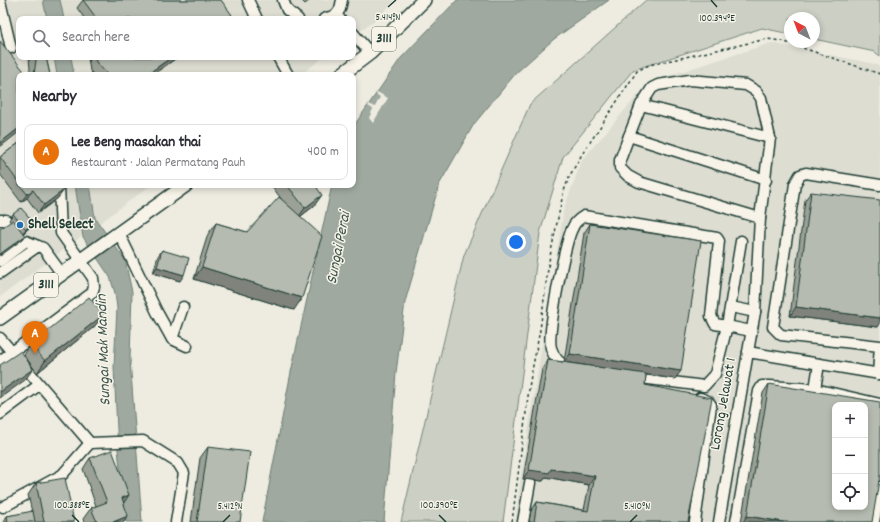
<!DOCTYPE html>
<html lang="en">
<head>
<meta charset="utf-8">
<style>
	:root { --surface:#fff; --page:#f2f2f3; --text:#2b2b33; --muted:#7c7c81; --line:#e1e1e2; --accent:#1f6fb2 }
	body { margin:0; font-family:Dekko,sans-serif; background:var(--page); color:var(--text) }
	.controls { position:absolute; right:12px; bottom:12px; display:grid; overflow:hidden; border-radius:8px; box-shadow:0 2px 6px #0003 }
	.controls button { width:36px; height:36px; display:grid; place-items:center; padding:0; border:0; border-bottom:1px solid var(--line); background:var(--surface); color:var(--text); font:20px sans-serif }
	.compass { position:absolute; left:784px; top:12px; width:36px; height:36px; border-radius:50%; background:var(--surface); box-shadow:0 2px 6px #0003; rotate:318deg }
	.you { position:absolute; left:516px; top:242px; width:14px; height:14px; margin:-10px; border:3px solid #fff; border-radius:50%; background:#1a73e8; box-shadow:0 0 0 6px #1a73e833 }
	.badge { display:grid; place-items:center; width:26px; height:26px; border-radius:50%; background:var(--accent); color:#fff; font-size:13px; font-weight:700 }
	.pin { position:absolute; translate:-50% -33px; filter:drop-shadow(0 1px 2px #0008) }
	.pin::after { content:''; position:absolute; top:21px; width:14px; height:12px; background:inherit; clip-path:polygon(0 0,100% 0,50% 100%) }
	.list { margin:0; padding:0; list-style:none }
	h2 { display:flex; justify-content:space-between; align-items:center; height:52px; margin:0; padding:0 16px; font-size:17px }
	h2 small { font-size:13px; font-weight:400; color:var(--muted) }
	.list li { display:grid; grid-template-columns:26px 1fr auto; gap:12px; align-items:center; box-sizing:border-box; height:56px; margin:0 8px 8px; padding:0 8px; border:1px solid var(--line); border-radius:8px }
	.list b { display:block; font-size:15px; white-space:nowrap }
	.list p { margin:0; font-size:13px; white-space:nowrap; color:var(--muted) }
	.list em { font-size:13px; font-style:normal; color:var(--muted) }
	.icon { flex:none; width:22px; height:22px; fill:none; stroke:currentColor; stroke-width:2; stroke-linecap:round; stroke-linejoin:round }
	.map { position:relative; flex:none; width:880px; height:522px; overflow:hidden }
	.search { position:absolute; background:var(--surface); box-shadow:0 2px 6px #0003; left:16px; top:16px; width:340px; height:44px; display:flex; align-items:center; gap:10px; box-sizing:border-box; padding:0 14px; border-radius:8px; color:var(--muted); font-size:15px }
	.panel { position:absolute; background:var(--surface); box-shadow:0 2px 6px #0003; left:16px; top:72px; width:340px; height:116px; border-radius:8px }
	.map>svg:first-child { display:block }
	.built { fill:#ddddd2; fill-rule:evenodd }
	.green { fill:#cccfc4; stroke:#76867c }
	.water { fill:#9fa99f; stroke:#6c7e74 }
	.pier { fill:#eeece1 }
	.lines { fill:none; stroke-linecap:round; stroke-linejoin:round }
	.minor-casing { stroke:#1f3d34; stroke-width:13 }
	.major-casing { stroke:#1f3d34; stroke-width:16 }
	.path { stroke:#1f3d34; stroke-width:1.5; stroke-dasharray:3 3; stroke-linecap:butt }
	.minor { stroke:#f7f3e8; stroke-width:10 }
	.major { stroke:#f7f3e8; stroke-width:13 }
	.wall { fill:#9ca197; stroke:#1f3d34 }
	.shaded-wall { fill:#7f837b; stroke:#1f3d34 }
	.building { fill:#b5bbb0; stroke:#1f3d34; fill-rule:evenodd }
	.ticks { fill:none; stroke:#1f3d34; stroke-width:1.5 }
	.poi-dot { fill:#1f6fb2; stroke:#f7f3e8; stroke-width:1.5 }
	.labels { text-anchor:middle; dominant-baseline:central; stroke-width:3; stroke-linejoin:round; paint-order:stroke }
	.shield { fill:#f7f3e8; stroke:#60746a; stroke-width:1 }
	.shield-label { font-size:14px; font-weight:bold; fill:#1f3d34 }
	.poi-label { font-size:15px; font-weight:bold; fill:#1f3d34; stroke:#f7f3e8; text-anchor:start }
	.street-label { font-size:15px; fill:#1f3d34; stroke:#f7f3e8 }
	.water-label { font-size:16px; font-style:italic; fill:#3f584f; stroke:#f7f3e8 }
	.ticks-label { font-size:10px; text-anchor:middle; fill:#1f3d34; stroke:#f7f3e8; stroke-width:3; stroke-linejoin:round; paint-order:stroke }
</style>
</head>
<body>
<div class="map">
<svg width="880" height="522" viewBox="0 0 880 522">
	<rect width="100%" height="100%" fill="#eeece1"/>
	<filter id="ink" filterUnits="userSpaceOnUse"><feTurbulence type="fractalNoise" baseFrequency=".025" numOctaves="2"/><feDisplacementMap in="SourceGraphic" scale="8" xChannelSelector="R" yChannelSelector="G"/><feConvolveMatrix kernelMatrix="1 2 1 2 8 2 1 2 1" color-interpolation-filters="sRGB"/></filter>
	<g filter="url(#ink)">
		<g class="built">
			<path d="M0,0H396L375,20L353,36V19H19V57H324L300,75H19V185H151L0,297Z"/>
			<path d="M771,43L875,64L880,67V522H515L521,474L564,208L582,160L649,82ZM835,405H865V507H835Z"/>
		</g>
		<path class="green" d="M646,0H880V56L875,52L814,39V18H790V34L762,28L633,70L563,157L540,233L503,522H401L464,255L530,104Z"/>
		<g class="water">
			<path d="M43,0H60L64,19H47Z"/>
			<path d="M457,0H609L554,39L516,73L474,124L439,185L405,302L396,373L384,522H262L291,372L330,194L332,185H353V127L401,58Z"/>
			<path d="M54,57H71L74,75H57Z"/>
			<path d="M75,185H90L95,218L125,260L132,292L130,359L142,522H126L118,450L114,367L117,308L115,293L110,277L83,237Z"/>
		</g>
		<path class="pier" d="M377,92L388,98L373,123L369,118L373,109L368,106L369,104L375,107L380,97L376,94Z"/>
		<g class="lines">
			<defs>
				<g id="minor">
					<path d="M248,0L257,19"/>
					<path d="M283,0L287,10L298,19"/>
					<path d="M0,1L11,48"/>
					<path d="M336,15L340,9L342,0"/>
					<path d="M324,19L336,15L340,19"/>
					<path d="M353,33L370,53"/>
					<path d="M278,57L288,75"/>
					<path d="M641,105L652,88L658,85L690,80L746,85L756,91L761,98L770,138L760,218L755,312L748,352"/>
					<path d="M629,136L641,105L770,138"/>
					<path d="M760,218L639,182L628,176L620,168V160L629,136L766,180"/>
					<path d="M0,220H6L9,224"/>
					<path d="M119,233L157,312L172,339L187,346"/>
					<path d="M0,261L26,241L38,246"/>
					<path d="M0,273L38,246L43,248L62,274"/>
					<path d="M731,307L755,312"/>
					<path d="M0,338L90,443L143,441L178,463L184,473L176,522"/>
					<path d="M172,339L183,307"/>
					<path d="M0,361L92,293L94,287L93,278L61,233L59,185"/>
					<path d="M819,364L815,389L880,404"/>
					<path d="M570,367C560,365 554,358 551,348C547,334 565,241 573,227C575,222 579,219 584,216L717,238L719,241L711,316L715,324L727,326L741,241"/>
					<path d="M878,374L880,346L781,335L773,327L795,184L800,175L806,173L880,185"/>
					<path d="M633,377L704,386L715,374L727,326L751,331"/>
					<path d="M0,414L39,385"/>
					<path d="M3,507L62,475L90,443"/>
					<path d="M523,522L530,483"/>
					<path d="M695,522L711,405L708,401L700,398"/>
					<path d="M719,522L748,352L880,374"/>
					<path d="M736,522L759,391L762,386H770L815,389"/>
					<path d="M874,522L880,487"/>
				</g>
				<g id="major">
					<path d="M341,75L370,53L424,0"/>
					<path d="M0,318L186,185"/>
				</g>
			</defs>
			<use href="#minor" class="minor-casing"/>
			<use href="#major" class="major-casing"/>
			<path class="path" d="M512,522L530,381L540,330L549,261L563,194L569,177L581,156L637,71L649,65L767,39L782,41L880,74"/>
			<use href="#minor" class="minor"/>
			<use href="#major" class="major"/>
		</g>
		<g class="wall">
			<path d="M83,0H221L229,19H85L77,8Z"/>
			<path d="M301,0H310L305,4Z"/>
			<path d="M29,57H46L50,75H29L30,69Z"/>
			<path d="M88,57H178L152,75H94L90,71Z"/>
			<path d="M19,143V185H61L58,198L38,213L27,198L21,202L0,174V157Z"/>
			<path d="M271,185H315L314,206L301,216L294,310L194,279L208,234L216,223L247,232L282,200Z"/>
			<path d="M811,192L878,327L790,316L805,200Z"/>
			<path d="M13,214L34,223L23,234L25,236L23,239L9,220Z"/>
			<path d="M590,224L675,379L646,375L645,385L688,522H529L531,511L537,502L584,510L589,485L546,477L543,481L523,479L542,369L548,360L564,362L584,233Z"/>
			<path d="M162,250L180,281L153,273L158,256Z"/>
			<path d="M95,326L37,373L27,359L25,380L24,355L31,344Z"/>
			<path d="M769,384L872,522H741L763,393Z"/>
			<path d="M208,447L240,522H191L200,458Z"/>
			<path d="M90,458L124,503V522H84L83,519L91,508L96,506L83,469Z"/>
			<path d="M36,483L74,522H3L7,516L32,512L28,495Z"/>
		</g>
		<g class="shaded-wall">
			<path d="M172,57H178L152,75H146Z"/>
			<path d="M19,128V132L0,147V143Z"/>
			<path d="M33,190L27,198L21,202L27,194Z"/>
			<path d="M64,190L58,198L38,213L44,205Z"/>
			<path d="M322,195L314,206L297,219L305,208Z"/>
			<path d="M34,223L29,228L21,235L26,229Z"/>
			<path d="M25,236L23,239L0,256V254Z"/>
			<path d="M157,267L184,275L180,281L153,273Z"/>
			<path d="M202,267L302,298L294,310L194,279Z"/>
			<path d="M796,307L880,318V324L878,327L790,316Z"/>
			<path d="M103,315L95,326L37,373L45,361Z"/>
			<path d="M570,354L681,371L675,379L564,362Z"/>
			<path d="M33,369L25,380L0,398V392Z"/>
			<path d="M551,469L595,476L589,485L546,477L543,481L523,479L529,470Z"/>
			<path d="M129,495L121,507L122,498Z"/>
			<path d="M128,516L124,522H113Z"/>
			<path d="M747,516L784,522H743Z"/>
		</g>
		<g class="building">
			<path d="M83,0H221L232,15L226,19H97Z"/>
			<path d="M0,41L27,75H19V128L0,143Z"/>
			<path d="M36,57H46L50,75H34L36,60Z"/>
			<path d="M95,57H172L146,75H108L96,62Z"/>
			<path d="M19,143V183L0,157Z"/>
			<path d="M20,185H61L64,190L44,205L33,190L27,194Z"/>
			<path d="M287,185H315L322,195L305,208Z"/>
			<path d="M811,192L880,200V318L796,307Z"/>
			<path d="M279,197L322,236L302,298L202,267L216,223L247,232Z"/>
			<path d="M21,208L34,223L26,229L13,214Z"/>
			<path d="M13,220L25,236L0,254V229Z"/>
			<path d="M590,224L701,241L681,371L570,354Z"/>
			<path d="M162,250L189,258L184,275L157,267Z"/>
			<path d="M89,297L103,315L45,361L31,344Z"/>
			<path d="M21,351L33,369L0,392V365Z"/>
			<path d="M548,360L646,374L645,385L712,398L688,522H534L537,502L588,511L595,476L551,469L549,473L529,470Z"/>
			<path d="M769,384L880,402V475L872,522H784L747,516ZM835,405H865V507H835Z"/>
			<path d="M208,447L250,452L240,522H197Z"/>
			<path d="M112,450L129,495L122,498L128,516L113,522H97L91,508L107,502L90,458Z"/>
			<path d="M65,478L74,522H44L36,483Z"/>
			<path d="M33,511L35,522H8L7,516Z"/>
		</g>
	</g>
	<path class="ticks" d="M711,0L717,7M388,7L396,0M72,515L79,522M439,515L446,522M223,522L230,515M630,522L637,515"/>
	<circle class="poi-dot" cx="20" cy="225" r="4"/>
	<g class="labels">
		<g class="shield">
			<rect x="372" y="27" width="24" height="24" rx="3"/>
			<rect x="34" y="273" width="24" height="24" rx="3"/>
		</g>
		<g class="shield-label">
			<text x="384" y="39">3111</text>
			<text x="46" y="285">3111</text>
		</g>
		<g class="poi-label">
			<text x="28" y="225">Shell Select</text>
		</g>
		<g class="street-label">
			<text transform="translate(724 404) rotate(-80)">Lorong Jelawat 1</text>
		</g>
		<g class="water-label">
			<text transform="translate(339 248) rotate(-79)">Sungai Perai</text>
			<text transform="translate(104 350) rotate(-92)">Sungai Mak Mandin</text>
		</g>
	</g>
	<g class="ticks-label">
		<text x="388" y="20">5.414°N</text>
		<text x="717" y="21">100.394°E</text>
		<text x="72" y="508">100.388°E</text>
		<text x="439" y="508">100.390°E</text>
		<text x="230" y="509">5.412°N</text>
		<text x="637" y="509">5.410°N</text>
	</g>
</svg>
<div class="controls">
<button>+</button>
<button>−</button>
<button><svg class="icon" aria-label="locate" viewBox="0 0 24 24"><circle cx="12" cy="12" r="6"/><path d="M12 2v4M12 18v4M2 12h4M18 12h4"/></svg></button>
</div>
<svg class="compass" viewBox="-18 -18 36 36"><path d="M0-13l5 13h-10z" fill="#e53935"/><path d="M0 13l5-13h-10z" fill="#7c7c81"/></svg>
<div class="you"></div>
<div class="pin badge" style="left:35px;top:354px;background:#e8710a">A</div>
<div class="search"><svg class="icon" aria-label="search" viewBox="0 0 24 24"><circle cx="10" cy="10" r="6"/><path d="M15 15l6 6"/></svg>Search here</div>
<section class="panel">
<h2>Nearby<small></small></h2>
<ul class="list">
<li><span class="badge" style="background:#e8710a">A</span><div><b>Lee Beng masakan thai</b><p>Restaurant · Jalan Permatang Pauh</p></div><em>400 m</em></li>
</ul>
</section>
</div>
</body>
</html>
